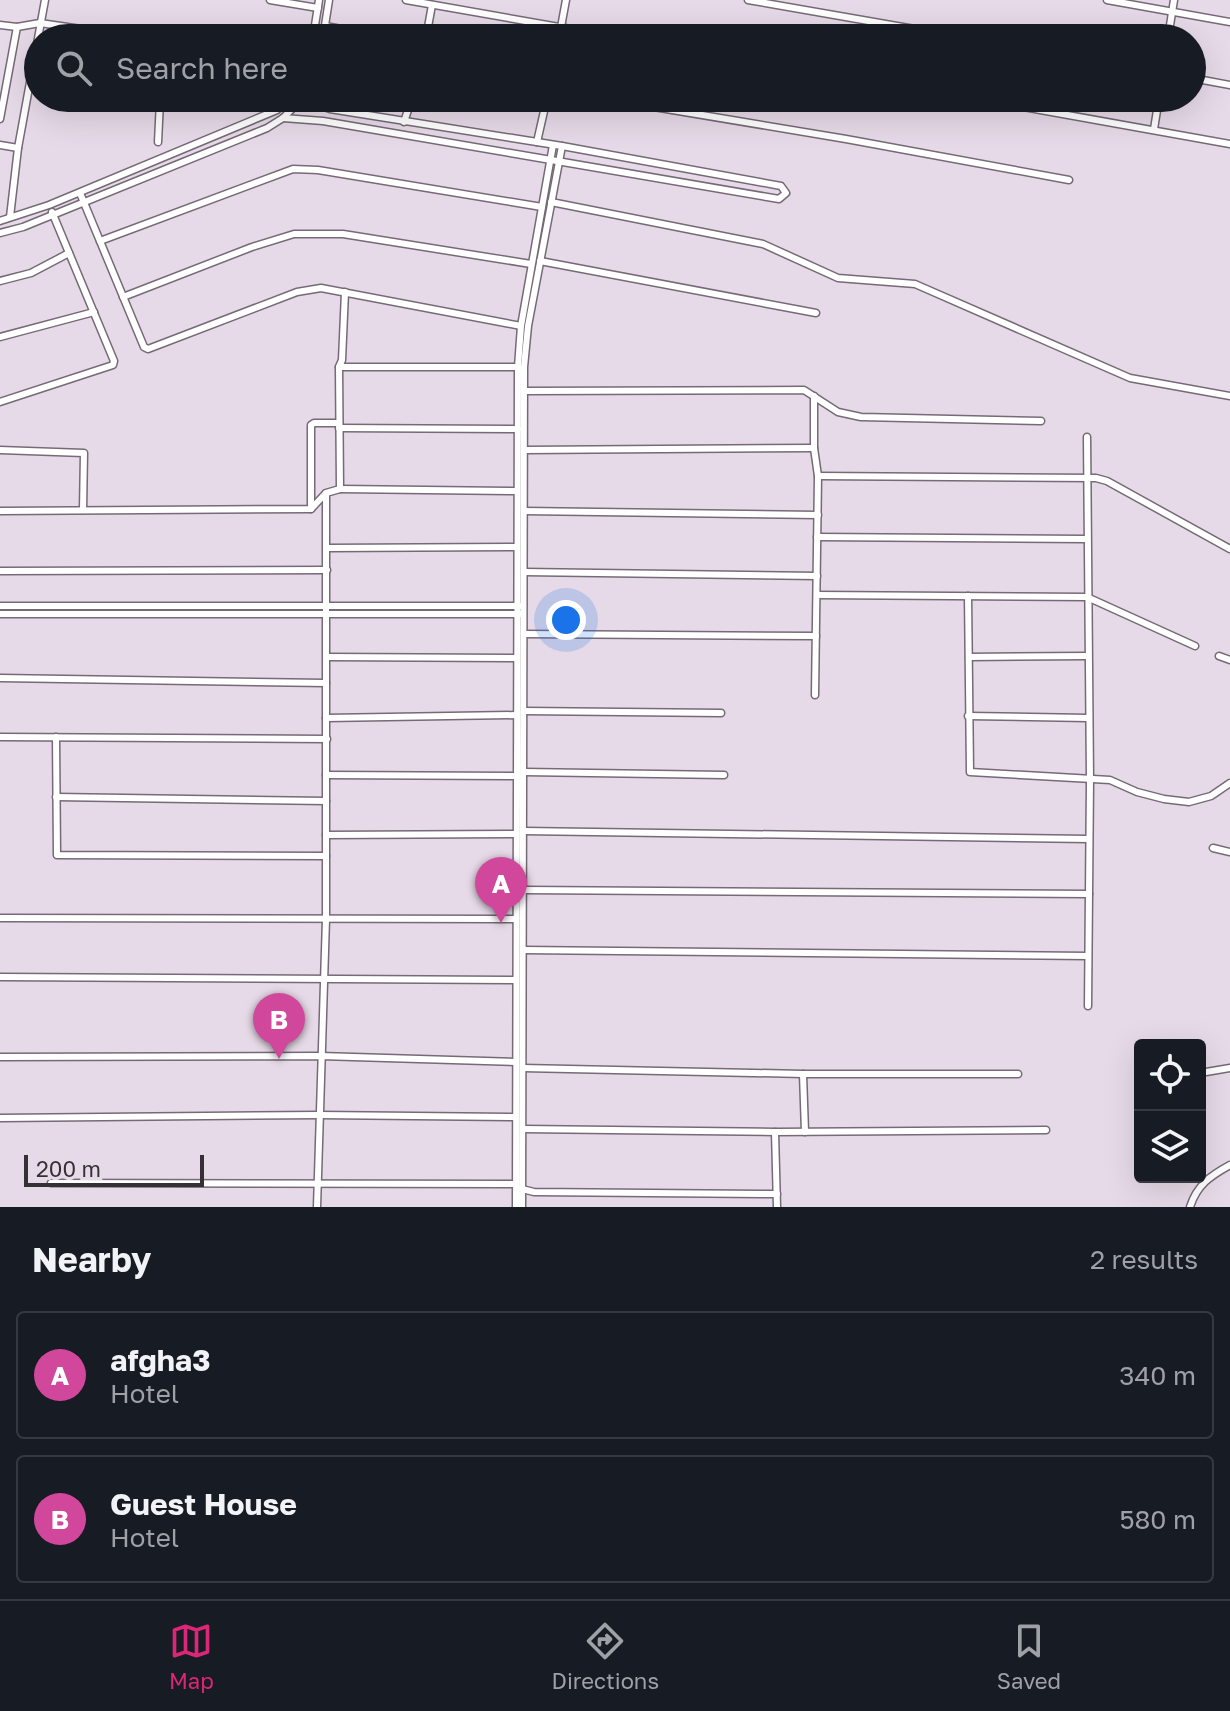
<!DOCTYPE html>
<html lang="en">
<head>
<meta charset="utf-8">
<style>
	:root { --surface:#171b24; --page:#20242c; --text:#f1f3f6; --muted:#9ea1a6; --line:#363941; --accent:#db2777 }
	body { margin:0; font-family:"Golos Text",sans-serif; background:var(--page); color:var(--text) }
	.controls { position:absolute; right:24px; bottom:24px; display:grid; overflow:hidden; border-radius:8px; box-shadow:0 8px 32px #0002 }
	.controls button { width:72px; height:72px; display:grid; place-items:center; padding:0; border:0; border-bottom:2px solid var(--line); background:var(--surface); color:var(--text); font:40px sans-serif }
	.scale { position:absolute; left:24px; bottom:20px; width:180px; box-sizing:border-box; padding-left:8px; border:4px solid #353035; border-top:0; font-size:22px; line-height:28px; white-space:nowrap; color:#353035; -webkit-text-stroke:6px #e7dae8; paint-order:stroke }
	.you { position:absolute; left:566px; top:620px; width:28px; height:28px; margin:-20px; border:6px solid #fff; border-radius:50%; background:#1a73e8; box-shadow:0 0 0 12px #1a73e833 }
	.badge { display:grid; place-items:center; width:52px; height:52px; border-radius:50%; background:var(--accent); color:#fff; font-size:26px; font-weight:700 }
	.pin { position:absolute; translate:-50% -66px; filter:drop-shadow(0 2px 4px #0008) }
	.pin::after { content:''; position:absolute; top:42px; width:28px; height:24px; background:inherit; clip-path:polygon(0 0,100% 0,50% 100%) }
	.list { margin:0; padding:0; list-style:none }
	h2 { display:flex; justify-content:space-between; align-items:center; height:104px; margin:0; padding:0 32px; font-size:34px }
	h2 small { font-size:26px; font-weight:400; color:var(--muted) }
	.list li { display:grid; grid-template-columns:52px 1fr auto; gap:24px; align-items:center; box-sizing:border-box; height:128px; margin:0 16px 16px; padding:0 16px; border:2px solid var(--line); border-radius:8px }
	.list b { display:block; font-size:30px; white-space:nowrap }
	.list p { margin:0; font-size:26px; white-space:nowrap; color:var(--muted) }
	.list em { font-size:26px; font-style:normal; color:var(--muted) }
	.icon { flex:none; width:44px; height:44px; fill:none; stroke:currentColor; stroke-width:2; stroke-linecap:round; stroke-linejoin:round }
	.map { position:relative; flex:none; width:1230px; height:1207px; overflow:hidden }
	.search { position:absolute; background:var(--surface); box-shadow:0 8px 32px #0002; left:24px; right:24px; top:24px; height:88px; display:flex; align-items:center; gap:20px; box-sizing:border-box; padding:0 28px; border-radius:44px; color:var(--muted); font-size:30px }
	.sheet { height:392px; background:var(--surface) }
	nav { display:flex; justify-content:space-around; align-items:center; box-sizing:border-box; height:112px; border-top:2px solid var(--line); background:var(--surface); font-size:22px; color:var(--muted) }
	nav a { display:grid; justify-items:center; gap:4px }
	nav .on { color:var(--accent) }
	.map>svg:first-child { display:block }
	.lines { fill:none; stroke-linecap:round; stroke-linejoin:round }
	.minor-casing { stroke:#756a76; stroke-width:9 }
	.minor { stroke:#fff; stroke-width:6 }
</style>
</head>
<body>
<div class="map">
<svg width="1230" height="1207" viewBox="0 0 1230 1207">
	<rect width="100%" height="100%" fill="#e7dae8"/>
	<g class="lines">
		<defs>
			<g id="minor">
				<path d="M270,0L318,8"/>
				<path d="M406,0L622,38"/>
				<path d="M748,0L966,38"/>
				<path d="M1107,0L1230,22"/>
				<path d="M0,25L17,27L40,23L143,38"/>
				<path d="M325,26L390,38"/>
				<path d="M313,38L319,0"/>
				<path d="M323,38L329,0"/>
				<path d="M426,38L432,5"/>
				<path d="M559,38L566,0"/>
				<path d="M1168,38L1174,0"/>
				<path d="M1192,78L1230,85"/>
				<path d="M136,98L175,104"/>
				<path d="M600,98L846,139L1069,180"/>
				<path d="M973,98L1230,144"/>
				<path d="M283,118L323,121L779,199L786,193L781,186L562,146L330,109L318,105L310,98"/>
				<path d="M0,119L17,27"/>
				<path d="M404,122L412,98"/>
				<path d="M1154,129L1159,98"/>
				<path d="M158,142L160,101"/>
				<path d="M537,142L547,98"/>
				<path d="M0,145L18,148"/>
				<path d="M80,193L144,347L148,349L297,292L321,288L521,326"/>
				<path d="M551,202L763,244L838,278L915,284L1130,378L1230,396"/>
				<path d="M10,217L18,148L45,0"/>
				<path d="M0,221L49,205L277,110L289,98"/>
				<path d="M0,233L23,227L267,128L283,118L303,98"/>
				<path d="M100,241L293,169L318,170L542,207"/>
				<path d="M540,261L816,313"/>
				<path d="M0,281L31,273L69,253"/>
				<path d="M123,297L252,247L294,234H343L531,264"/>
				<path d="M0,337L94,312"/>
				<path d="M339,367H518"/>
				<path d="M525,391L804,390L838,412L861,417L1041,421"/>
				<path d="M814,396V448L818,476L815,695"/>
				<path d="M0,402L113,365L114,361L52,212"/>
				<path d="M339,428L518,429"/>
				<path d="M1087,437L1090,780L1088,1006"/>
				<path d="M0,450L84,453L83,510"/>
				<path d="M525,450L814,448"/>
				<path d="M818,476L1096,478L1107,481L1230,549"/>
				<path d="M340,489L517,491"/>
				<path d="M311,509V425L314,423H339"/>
				<path d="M0,511L311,509L325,494"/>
				<path d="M524,511L818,515"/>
				<path d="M817,537L1086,539"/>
				<path d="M327,548L517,547"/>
				<path d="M0,571L327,570"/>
				<path d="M524,572L817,576"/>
				<path d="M817,595L1087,597L1195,646"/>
				<path d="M968,596L970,772L1110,780L1137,792L1164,799L1189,802L1211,796L1230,783"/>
				<path d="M0,606H520"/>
				<path d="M0,614H520"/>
				<path d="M524,634L816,636"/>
				<path d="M1219,656L1230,660"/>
				<path d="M327,657L516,658"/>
				<path d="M969,657L1087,656"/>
				<path d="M0,678L326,683"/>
				<path d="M524,711L721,713"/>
				<path d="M968,716L1088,718"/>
				<path d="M326,718L517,715"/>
				<path d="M0,737L327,739"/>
				<path d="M56,737L57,855L326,856"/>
				<path d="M524,772L724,775"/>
				<path d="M326,775L517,776"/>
				<path d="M56,797L326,801"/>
				<path d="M524,831L1089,839"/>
				<path d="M326,835L516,834"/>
				<path d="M1213,848L1230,852"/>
				<path d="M524,890L1089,894"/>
				<path d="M0,918L516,919"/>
				<path d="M523,950L1088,956"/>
				<path d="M0,977L516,980"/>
				<path d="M0,1057L320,1056L516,1062"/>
				<path d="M523,1068L803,1074H1018"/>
				<path d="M1206,1072L1230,1068"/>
				<path d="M803,1074L805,1132"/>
				<path d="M0,1118L319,1115L516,1117"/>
				<path d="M523,1129L775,1132L1046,1130"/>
				<path d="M775,1132L777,1207"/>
				<path d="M51,1183L516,1184"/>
				<path d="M522,1189L534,1192L777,1194"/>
				<path d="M317,1207L326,919V493L340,489L339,367L342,360L345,292"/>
				<path d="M516,1207L518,367L521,326L553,145"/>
				<path d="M522,1207L524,367L528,326L562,146"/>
				<path d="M1190,1207C1197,1185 1210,1176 1230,1165"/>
			</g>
		</defs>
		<use href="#minor" class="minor-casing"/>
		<use href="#minor" class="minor"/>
	</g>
</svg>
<div class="controls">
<button><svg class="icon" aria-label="locate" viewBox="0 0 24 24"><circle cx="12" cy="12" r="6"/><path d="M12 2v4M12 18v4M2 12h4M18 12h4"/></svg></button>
<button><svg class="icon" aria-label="layers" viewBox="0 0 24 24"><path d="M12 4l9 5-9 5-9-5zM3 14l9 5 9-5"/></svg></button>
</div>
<div class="scale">200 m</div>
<div class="you"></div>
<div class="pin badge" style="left:501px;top:923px;background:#d1479c">A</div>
<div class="pin badge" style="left:279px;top:1059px;background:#d1479c">B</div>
<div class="search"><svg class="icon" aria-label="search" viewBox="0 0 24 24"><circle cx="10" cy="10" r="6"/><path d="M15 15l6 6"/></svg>Search here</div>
</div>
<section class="sheet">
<h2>Nearby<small>2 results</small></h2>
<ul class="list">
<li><span class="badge" style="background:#d1479c">A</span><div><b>afgha3</b><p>Hotel</p></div><em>340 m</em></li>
<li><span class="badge" style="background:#d1479c">B</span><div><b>Guest House</b><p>Hotel</p></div><em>580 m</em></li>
</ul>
</section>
<nav>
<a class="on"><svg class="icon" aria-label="map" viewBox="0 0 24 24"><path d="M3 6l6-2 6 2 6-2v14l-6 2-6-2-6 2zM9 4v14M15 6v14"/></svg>Map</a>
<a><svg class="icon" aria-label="directions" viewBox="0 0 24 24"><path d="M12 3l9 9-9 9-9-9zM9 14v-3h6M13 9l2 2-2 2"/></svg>Directions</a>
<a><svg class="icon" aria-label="saved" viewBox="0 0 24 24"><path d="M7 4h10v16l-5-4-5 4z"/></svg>Saved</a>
</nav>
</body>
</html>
